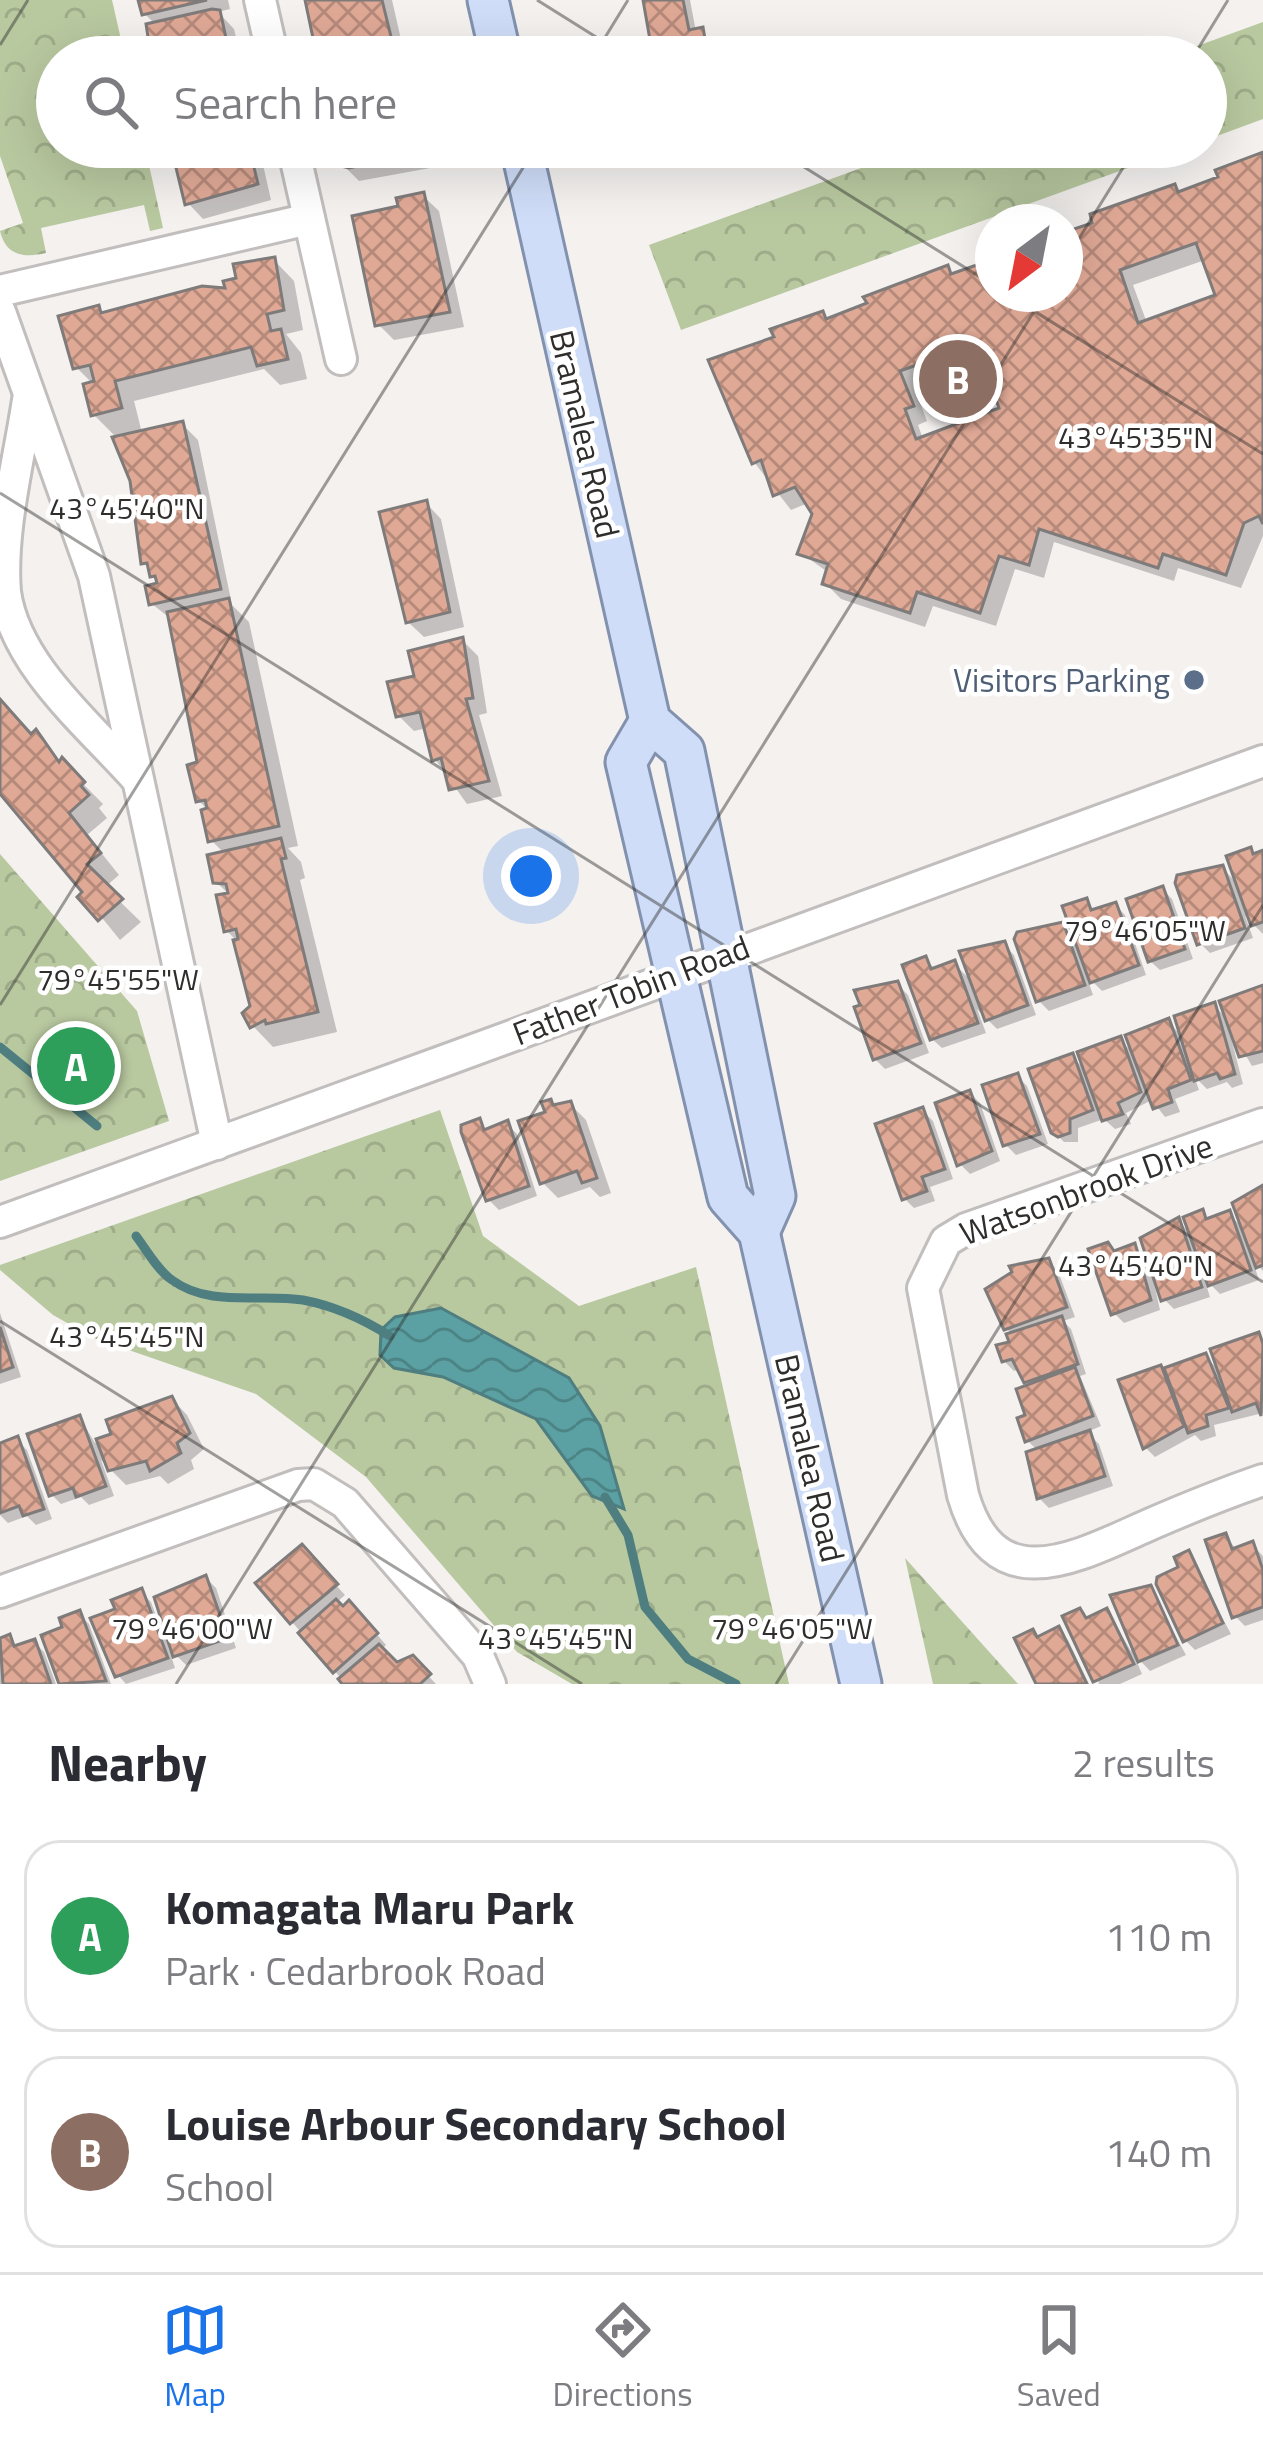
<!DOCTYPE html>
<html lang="en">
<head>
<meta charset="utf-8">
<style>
	:root { --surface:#fff; --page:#f7f7f7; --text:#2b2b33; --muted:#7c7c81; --line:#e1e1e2; --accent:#1a73e8 }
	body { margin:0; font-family:"Titillium Web",sans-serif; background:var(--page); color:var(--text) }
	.compass { position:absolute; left:975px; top:204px; width:108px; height:108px; border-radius:50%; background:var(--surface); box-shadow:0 12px 48px #0002; rotate:212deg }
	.you { position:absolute; left:531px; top:876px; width:42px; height:42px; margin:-30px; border:9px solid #fff; border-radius:50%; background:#1a73e8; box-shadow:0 0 0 18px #1a73e833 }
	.badge { display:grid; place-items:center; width:78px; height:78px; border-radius:50%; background:var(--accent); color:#fff; font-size:39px; font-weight:700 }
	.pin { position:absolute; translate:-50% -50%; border:6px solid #fff; box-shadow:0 3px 12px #0006 }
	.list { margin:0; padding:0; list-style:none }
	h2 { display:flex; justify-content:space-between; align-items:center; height:156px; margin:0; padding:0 48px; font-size:51px }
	h2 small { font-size:39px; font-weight:400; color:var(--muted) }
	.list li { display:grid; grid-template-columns:78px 1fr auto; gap:36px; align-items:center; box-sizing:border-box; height:192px; margin:0 24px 24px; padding:0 24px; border:3px solid var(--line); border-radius:36px }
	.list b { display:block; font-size:45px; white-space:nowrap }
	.list p { margin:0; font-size:39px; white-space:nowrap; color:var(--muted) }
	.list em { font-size:39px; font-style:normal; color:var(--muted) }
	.icon { flex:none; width:66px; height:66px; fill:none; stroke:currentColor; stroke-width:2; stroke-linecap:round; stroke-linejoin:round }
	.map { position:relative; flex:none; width:1263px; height:1684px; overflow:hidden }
	.search { position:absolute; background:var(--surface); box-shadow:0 12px 48px #0002; left:36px; right:36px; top:36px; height:132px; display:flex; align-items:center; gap:30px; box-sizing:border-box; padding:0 42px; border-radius:66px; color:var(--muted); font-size:45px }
	.sheet { height:588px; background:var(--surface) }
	nav { display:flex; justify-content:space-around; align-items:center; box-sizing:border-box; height:168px; border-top:3px solid var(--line); background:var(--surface); font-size:33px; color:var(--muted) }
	nav a { display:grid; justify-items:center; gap:6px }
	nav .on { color:var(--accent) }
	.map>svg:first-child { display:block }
	.park { fill:url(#park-crowns) }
	.water { fill:url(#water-waves); stroke:#4e7e80; stroke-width:3 }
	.shadow { fill:#0003; fill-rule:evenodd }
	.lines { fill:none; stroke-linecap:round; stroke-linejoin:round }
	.stream { stroke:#4e7e80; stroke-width:9 }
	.building { fill:url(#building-cross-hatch); stroke:#7e7b7a; stroke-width:3; fill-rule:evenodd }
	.minor-casing { stroke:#c1bebd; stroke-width:36 }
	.major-casing { stroke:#8291ae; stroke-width:45 }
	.minor { stroke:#fff; stroke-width:30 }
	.major { stroke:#cfddf8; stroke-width:39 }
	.ticks { fill:none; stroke:#2f2e2d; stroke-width:3; stroke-opacity:0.45 }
	.service-dot { fill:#5c6f8a; stroke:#fff; stroke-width:4.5 }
	.labels { text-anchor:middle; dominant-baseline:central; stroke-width:9; stroke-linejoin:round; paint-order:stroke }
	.street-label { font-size:33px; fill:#2f2e2d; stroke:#fff }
	.service-label { font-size:33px; fill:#4e5e75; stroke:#fff; text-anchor:end }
	.ticks-label { font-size:30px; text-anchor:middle; fill:#2f2e2d; stroke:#fff; stroke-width:9; stroke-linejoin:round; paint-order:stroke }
</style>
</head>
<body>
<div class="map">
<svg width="1263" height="1684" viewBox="0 0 1263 1684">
	<defs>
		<pattern id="park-crowns" width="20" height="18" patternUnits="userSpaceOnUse" patternTransform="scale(3)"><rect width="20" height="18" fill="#b8c89f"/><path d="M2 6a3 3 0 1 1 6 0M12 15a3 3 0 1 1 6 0" fill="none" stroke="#9eac89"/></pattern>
		<pattern id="water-waves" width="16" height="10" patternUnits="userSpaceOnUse" patternTransform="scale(3)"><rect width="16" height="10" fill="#5ba0a3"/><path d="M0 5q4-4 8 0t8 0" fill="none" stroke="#4c8385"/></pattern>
		<pattern id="building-cross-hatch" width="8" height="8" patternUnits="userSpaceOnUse" patternTransform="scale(3)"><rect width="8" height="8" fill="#e0a996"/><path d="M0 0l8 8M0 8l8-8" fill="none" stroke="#b68a7b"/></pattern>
	</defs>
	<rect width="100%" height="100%" fill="#f4f1ef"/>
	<g class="park">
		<path d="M0,0H112L125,57H57V147H145L163,228L150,231L144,205L41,228L46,253C24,258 6,256 0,231L23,223L0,156Z"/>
		<path d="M1263,22V119L1206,140V57H1167Z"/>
		<path d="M919,147H1186L681,330L649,245Z"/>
		<path d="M0,854L137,1011L169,1121L0,1181Z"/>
		<path d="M440,1110L483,1236L579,1306L696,1267L789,1684H572L517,1652L366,1477L256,1394L94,1338L53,1315L0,1270V1265Z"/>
		<path d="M905,1558L1018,1684H933Z"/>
	</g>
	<path class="water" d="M441,1308L569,1378L600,1426L624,1509L592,1496L536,1419L443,1377L394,1368L380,1355L381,1330L395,1317Z"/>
	<g class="shadow">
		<path d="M142,0H228L230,9L218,12L234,29L241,57H156V25L144,13Z"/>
		<path d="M308,0H392L405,57H320Z"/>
		<path d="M646,0H690L696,32L712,40L715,57H656Z"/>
		<path d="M175,147H259L271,200L203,219L188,203Z"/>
		<path d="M340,147H425L430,168L359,181L343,165Z"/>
		<path d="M1263,155V536L1241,588L1178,568L1174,581L1054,542L1044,578L1015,569L996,626L933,606L925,627L841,599L825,583L829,573L801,553L815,514L808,503L791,510L754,462L777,339L822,314L829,321L947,269L955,276L993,262V294H1065V233L1174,187L1181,194L1221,179ZM1205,260L1219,297L1147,323L1133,285ZM976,364L1003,409L923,439L918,425L927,421L914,387Z"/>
		<path d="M423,196L439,211L464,327L394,340L378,324Z"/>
		<path d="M274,260L294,281L303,330L286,334L301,353L307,379L280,385L264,369L134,401L142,433L182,424L198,440L232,605L249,622L298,846L288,848L301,862L305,878L300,880L337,1032L273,1047L253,1026L236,940L227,931L230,895L216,882L225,854L211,840L209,811L198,800L201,765L171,619L152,604L161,585L144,563L133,480L115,436L93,414V384L76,367L98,309L105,315L229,291Z"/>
		<path d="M426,503L441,519L464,627L424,637L408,622Z"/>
		<path d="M462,640L478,656L487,713L479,715L502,796L467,804L435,759L427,728L414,731L399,716L417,678Z"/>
		<path d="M0,700L103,804L99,808L107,818L87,835L119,875L105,887L141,922L120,940L0,792Z"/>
		<path d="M1250,851L1256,856L1263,854V934L1245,916L1253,938L1210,953L1200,943L1222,868L1240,886Z"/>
		<path d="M1162,889L1172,899L1193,959L1160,970L1150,961Z"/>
		<path d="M1086,901L1096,912L1115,905L1125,915L1146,975L1102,991L1086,975L1093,995L1049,1011L1039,1001L1062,925L1078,941Z"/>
		<path d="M1004,945L1014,955L1036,1015L997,1029L977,1009L986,1033L942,1048L932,1039L925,959L936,970L954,964L974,983Z"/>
		<path d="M897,984L908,995L929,1053L885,1069L875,1059Z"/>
		<path d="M1263,988V1063L1252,1066L1235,1037L1231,1038L1243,1084L1232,1088L1227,1082L1207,1089L1194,1076L1199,1090L1175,1099L1180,1112L1165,1117L1152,1100L1126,1113L1131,1124L1115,1129L1104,1119L1078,1128V1142H1064L1054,1132L1072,1057L1088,1072L1120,1040L1136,1055L1168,1022L1184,1038L1214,1005L1229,1021Z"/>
		<path d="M1017,1076L1027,1086L1048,1144L1016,1155L1006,1145Z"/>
		<path d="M970,1093L980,1103L1000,1161L970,1174L960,1164Z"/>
		<path d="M570,1104L586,1120L611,1193L600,1197L590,1187L558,1198L542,1182L545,1105Z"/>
		<path d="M923,1111L933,1121L953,1179L930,1187L935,1201L914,1208L904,1198Z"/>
		<path d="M479,1122L488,1131L507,1124L517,1134L537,1196L499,1210L489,1200Z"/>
		<path d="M1263,1190V1271L1252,1259L1259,1280L1220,1294L1204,1278L1210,1297L1174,1309L1164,1299L1178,1221L1193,1236L1202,1213L1209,1221L1229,1214L1245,1230Z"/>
		<path d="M1134,1246L1149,1261L1160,1310L1124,1323L1114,1313L1116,1254Z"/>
		<path d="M1048,1261L1058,1271L1075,1317L1063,1321L1071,1329L1086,1374L1080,1376L1101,1426L1087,1432L1099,1444L1113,1486L1049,1508L1039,1498L1038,1451L1027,1440L1032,1386L1020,1369L1014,1371L1004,1361L1013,1335L1006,1328Z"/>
		<path d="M0,1313L21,1377L0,1384Z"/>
		<path d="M1258,1336L1263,1341V1413L1214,1425L1216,1436L1201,1441L1195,1435L1155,1457L1145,1447L1122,1382L1205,1356L1221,1372Z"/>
		<path d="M172,1399L187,1415L204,1449L191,1460L194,1469L168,1484L160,1476L126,1485L101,1460L114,1496L89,1505L81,1497L61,1504L51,1494L80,1418L95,1443Z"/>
		<path d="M17,1440L27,1450L52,1519L36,1525L27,1516L8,1523L0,1515V1446Z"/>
		<path d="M1226,1537L1237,1550L1252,1545L1263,1556V1620L1245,1626L1235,1616Z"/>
		<path d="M301,1548L345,1595L336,1603L359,1614L386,1645L381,1650L397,1666L412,1659L436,1684H346L259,1584Z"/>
		<path d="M1188,1553L1231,1634L1195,1650L1185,1640L1182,1568Z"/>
		<path d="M206,1578L216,1588L236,1648L186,1665L168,1647L175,1668L126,1684L118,1675L119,1611L141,1592L151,1602L164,1637L169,1635Z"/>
		<path d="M1150,1589L1186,1655L1150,1671L1133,1653L1142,1674L1120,1684H1099L1080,1611L1088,1620L1107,1611L1131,1651Z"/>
		<path d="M79,1614L89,1624L111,1684H62L45,1637L66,1629Z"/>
		<path d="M1058,1630L1068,1640L1089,1684H1040L1039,1639Z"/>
		<path d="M9,1638L19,1648L34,1642L44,1652L56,1684H0V1641Z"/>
	</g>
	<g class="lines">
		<g class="stream">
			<path d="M0,1047L97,1126"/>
			<path d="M136,1236C146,1249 158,1271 172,1280C210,1308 260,1293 303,1300C335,1306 363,1319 390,1336"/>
			<path d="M605,1497L628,1535L645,1607L688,1659L736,1684"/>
		</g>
	</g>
	<g class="building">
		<path d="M138,0H207L142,15Z"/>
		<path d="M305,0H382L396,57H317Z"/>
		<path d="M643,0H683L689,30L703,27L708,57H653Z"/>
		<path d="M212,9L220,10L230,57H151L146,24Z"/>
		<path d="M171,147H249L258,184L185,205Z"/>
		<path d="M337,147H414L416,153L349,168L341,166Z"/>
		<path d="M1263,152V524L1259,516L1244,523L1226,575L1163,554L1158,568L1039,529L1029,565L999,556L980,613L917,592L910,613L822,584L828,564L797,554L812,514L795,487L773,496L761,460L752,464L708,360L774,337L770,329L823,311L826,319L867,303L863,297L948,265L951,274L991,260L988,251L993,250V294H1065V232L1092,223L1090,214L1175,184L1178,192L1218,177L1215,170ZM1196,243L1215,295L1138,323L1120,270ZM966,347L980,382L989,379L999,408L916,439L905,409L914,406L900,371Z"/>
		<path d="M424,192L450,312L375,326L352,216L398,206L396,198Z"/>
		<path d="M275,257L284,310L267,314L271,331L281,329L288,359L257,366L251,347L115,381L122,408L91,416L83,384L94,381L90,365L73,369L58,316L99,305L101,313L202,286L225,288L223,281L236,278L233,264Z"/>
		<path d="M183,421L221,589L149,605L145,586L157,583L155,576L150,577L147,563L141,564L130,481L112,437Z"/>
		<path d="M427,500L450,612L406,623L379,512Z"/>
		<path d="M229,598L279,826L208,842L201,810L207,808L205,800L196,802L187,765L197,762L167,612Z"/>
		<path d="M463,637L473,698L466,699L489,781L449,790L441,758L432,761L420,712L396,717L387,682L414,676L408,651Z"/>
		<path d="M0,699L31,734L36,729L59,762L62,757L85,782L81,786L89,795L69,813L101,853L87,864L123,899L98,921L77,897L82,892L0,794Z"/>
		<path d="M281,838L286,858L281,859L318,1012L266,1024L265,1020L250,1028L242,1013L250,1006L233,940L238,939L236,929L224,932L216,895L228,893L226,884L213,883L207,855Z"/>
		<path d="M1251,847L1253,854L1263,850V922L1251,926L1226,856Z"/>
		<path d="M1223,865L1245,928L1197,945L1175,883L1177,875Z"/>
		<path d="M1163,886L1185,949L1148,962L1126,899Z"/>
		<path d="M1087,898L1091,910L1116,902L1139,965L1090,983L1062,906Z"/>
		<path d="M1063,922L1085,985L1036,1002L1014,939L1017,932Z"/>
		<path d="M1005,941L1028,1005L985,1021L959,951Z"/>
		<path d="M926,956L931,969L955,960L978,1023L930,1040L902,965Z"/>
		<path d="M898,981L921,1043L873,1060L854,1007L860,1005L854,990Z"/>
		<path d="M1263,985V1051L1239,1057L1219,1001Z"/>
		<path d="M1215,1002L1235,1074L1220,1079L1217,1073L1194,1081L1174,1016Z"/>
		<path d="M1169,1018L1191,1080L1168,1089L1172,1102L1153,1109L1125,1035Z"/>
		<path d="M1121,1036L1141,1092L1118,1103L1123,1114L1102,1121L1077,1052Z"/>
		<path d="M1073,1053L1093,1110L1070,1119V1133L1058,1137L1051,1133L1028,1069Z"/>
		<path d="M1018,1073L1040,1134L1003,1146L982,1085Z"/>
		<path d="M970,1090L992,1151L957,1166L935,1103Z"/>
		<path d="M551,1099L553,1105L571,1101L597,1178L582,1183L577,1171L540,1184L518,1121L545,1112L541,1102Z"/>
		<path d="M923,1107L945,1169L922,1177L927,1191L902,1200L875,1124Z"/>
		<path d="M480,1118L484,1130L508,1120L529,1186L486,1201L461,1132V1125Z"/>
		<path d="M1263,1185V1265L1256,1268L1232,1203Z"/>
		<path d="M1203,1209L1206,1219L1230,1210L1251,1270L1208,1286L1183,1217Z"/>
		<path d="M1179,1217L1202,1287L1161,1301L1140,1238Z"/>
		<path d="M1108,1242L1114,1251L1135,1243L1151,1300L1111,1315L1088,1249Z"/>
		<path d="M1049,1258L1067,1307L1004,1330L985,1289L1012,1272L1009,1266Z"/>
		<path d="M1062,1316L1078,1364L1024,1383L1012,1359L1002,1362L996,1345L1009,1342L1006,1334Z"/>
		<path d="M0,1327L13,1367L0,1372Z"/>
		<path d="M1259,1332L1263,1344L1261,1416L1256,1403L1232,1412L1210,1349Z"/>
		<path d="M1206,1353L1229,1408L1206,1415L1208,1426L1188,1433L1164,1368Z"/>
		<path d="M1161,1365L1184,1426L1143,1449L1118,1380Z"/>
		<path d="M1075,1367L1093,1416L1025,1442L1017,1418L1025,1415L1016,1389Z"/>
		<path d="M172,1396L190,1433L177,1443L181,1453L150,1471L146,1461L108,1471L96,1439L111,1434L106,1420Z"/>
		<path d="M80,1415L106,1486L76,1497L73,1488L49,1496L27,1434Z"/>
		<path d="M1090,1430L1105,1476L1037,1499L1026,1452Z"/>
		<path d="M18,1436L44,1509L23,1516L19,1506L0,1513V1443Z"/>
		<path d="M1226,1533L1232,1549L1253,1541L1263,1570V1607L1232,1618L1205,1540Z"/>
		<path d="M302,1544L338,1584L290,1624L255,1583Z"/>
		<path d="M1189,1550L1223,1623L1183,1642L1156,1584L1157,1577L1178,1567L1174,1557Z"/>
		<path d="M206,1575L228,1638L173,1657L154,1597Z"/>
		<path d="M1151,1585L1178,1645L1138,1662L1110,1595Z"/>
		<path d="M142,1588L168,1658L115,1677L90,1618L115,1609L111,1600Z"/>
		<path d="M336,1599L343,1606L349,1600L378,1633L333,1673L298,1633Z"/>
		<path d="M1080,1608L1086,1618L1107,1608L1134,1664L1093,1682L1062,1616Z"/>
		<path d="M80,1610L106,1681L59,1684L41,1635L62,1627L59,1618Z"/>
		<path d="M1059,1626L1087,1684H1036L1014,1638L1033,1629L1037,1637Z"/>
		<path d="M10,1634L14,1646L35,1639L51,1684H3L0,1638Z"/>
		<path d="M379,1644L397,1662L413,1655L431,1674L420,1684H342L338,1679Z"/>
	</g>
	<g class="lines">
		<defs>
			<g id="minor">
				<path d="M260,0L273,57"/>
				<path d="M293,147L341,359"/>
				<path d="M0,291L309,219"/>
				<path d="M0,312L94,576L217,1144"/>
				<path d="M28,400C19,460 0,531 5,592C15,665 90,726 137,779"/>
				<path d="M1263,1124L966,1229L946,1241L923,1288L963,1495C995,1604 1078,1556 1151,1524C1188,1508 1225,1493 1263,1480"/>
				<path d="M0,1222C422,1071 841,913 1263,761"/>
				<path d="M0,1592L298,1485L314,1484L345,1503L478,1656L490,1684"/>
			</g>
			<g id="major">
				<path d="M488,0L501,57"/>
				<path d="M521,147L650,721L684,751L775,1196L759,1232"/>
				<path d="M650,721L626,762L728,1197L759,1232L861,1684"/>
			</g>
		</defs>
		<use href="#minor" class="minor-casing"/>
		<use href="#major" class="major-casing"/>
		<use href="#minor" class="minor"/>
		<use href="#major" class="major"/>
	</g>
	<path class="ticks" d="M537,0L628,57M0,45L28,0M593,57L628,0M1193,57L1228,0M772,147L993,285M1065,261L1136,147M1007,294L1263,454M0,493L1263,1282M0,1005L536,147M0,1321L582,1684M176,1684L1045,294M776,1684L1263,905"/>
	<circle class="service-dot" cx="1194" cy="680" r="12"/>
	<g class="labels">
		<g class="street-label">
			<text transform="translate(585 434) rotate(77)">Bramalea Road</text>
			<text transform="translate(631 990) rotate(-21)">Father Tobin Road</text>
			<text transform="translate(1086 1189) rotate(-20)">Watsonbrook Drive</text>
			<text transform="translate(810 1458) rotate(77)">Bramalea Road</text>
		</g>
		<g class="service-label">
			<text x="1170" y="680">Visitors Parking</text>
		</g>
	</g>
	<g class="ticks-label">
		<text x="1136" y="448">43°45'35"N</text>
		<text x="127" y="519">43°45'40"N</text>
		<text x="1145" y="941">79°46'05"W</text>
		<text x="118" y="990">79°45'55"W</text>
		<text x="1136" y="1276">43°45'40"N</text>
		<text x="127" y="1347">43°45'45"N</text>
		<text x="192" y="1639">79°46'00"W</text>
		<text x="792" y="1639">79°46'05"W</text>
		<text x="556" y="1649">43°45'45"N</text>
	</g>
</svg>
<svg class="compass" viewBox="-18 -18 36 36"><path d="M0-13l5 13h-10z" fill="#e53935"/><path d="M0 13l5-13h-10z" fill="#7c7c81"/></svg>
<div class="you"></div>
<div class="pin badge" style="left:76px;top:1066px;background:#2e9e5b">A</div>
<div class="pin badge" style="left:958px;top:379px;background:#8d6e63">B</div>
<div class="search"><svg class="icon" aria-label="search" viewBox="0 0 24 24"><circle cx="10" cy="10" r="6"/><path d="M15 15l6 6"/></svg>Search here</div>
</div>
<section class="sheet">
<h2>Nearby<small>2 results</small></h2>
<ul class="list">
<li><span class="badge" style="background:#2e9e5b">A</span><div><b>Komagata Maru Park</b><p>Park · Cedarbrook Road</p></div><em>110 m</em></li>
<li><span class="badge" style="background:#8d6e63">B</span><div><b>Louise Arbour Secondary School</b><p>School</p></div><em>140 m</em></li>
</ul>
</section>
<nav>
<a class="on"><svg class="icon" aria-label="map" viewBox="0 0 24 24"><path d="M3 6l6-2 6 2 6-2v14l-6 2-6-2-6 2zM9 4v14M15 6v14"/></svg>Map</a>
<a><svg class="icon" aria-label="directions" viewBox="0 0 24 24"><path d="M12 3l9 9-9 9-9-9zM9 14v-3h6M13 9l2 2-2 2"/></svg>Directions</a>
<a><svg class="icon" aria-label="saved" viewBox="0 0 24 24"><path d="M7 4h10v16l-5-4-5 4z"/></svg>Saved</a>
</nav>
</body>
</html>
